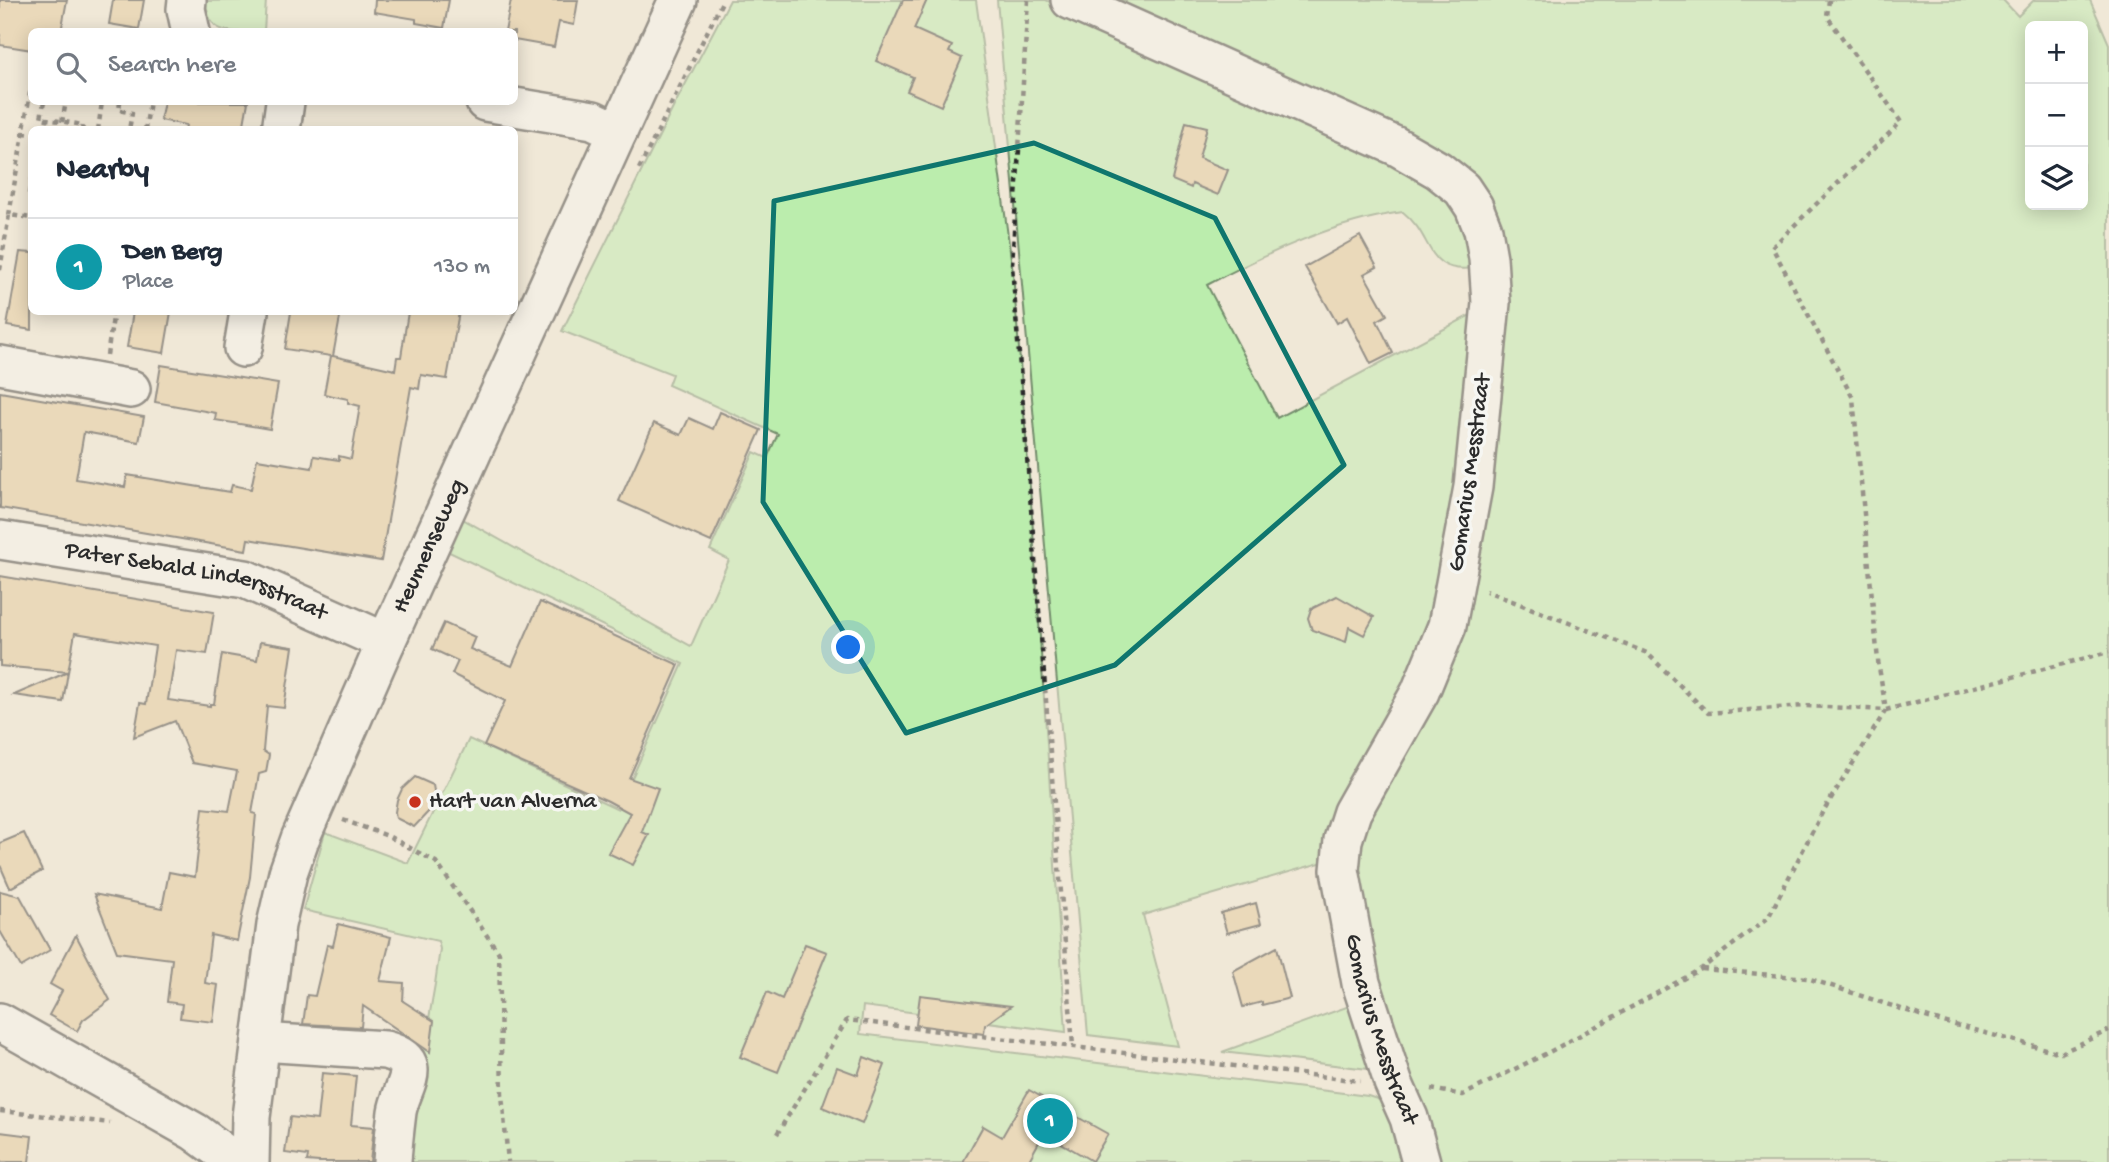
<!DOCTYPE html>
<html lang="en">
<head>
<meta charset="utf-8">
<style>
	:root { --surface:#fff; --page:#f2f2f3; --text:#1f2937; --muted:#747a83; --line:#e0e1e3; --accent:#d93025 }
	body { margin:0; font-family:"Gochi Hand",sans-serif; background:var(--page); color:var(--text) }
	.controls { position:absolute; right:21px; top:21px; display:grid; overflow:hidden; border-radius:10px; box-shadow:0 4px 18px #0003 }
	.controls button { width:63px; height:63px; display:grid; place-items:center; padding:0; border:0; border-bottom:2px solid var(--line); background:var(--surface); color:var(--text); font:35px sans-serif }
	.you { position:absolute; left:849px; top:648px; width:24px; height:24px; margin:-18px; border:5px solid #fff; border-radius:50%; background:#1a73e8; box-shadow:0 0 0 10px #1a73e833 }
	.badge { display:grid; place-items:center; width:46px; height:46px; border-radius:50%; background:var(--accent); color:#fff; font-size:23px; font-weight:700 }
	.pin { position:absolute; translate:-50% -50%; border:4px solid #fff; box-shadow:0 2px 7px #0006 }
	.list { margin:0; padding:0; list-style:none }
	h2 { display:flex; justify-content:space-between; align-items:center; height:91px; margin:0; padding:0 28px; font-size:30px }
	h2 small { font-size:23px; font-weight:400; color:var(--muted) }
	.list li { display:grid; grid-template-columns:46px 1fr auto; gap:21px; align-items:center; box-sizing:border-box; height:98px; padding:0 28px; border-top:2px solid var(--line) }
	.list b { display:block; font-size:26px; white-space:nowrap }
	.list p { margin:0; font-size:23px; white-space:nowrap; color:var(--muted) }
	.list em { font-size:23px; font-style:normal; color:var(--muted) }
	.icon { flex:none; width:38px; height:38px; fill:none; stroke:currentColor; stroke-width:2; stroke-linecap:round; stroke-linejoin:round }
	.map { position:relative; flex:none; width:2109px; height:1162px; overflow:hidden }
	.search { position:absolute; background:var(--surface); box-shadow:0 4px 18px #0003; left:28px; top:28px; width:490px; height:77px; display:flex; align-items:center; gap:18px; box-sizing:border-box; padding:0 24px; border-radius:10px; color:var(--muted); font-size:26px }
	.panel { position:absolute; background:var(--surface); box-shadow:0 4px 18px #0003; left:28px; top:126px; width:490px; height:189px; border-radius:10px }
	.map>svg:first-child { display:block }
	.green { fill:#bbedad; stroke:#738c6c; stroke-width:2; fill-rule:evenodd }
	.building { fill:#e2c797; stroke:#2b2b2b; stroke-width:2 }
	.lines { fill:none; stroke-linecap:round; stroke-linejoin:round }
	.minor-casing { stroke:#2b2b2b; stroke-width:42 }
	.path { stroke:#2b2b2b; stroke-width:4.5; stroke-dasharray:5 5; stroke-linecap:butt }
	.minor { stroke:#f6f6f2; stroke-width:37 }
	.marked { fill:none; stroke:#0f766e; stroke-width:5; stroke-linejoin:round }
	.poi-dot { fill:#c8321e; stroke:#f6f6f2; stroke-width:2.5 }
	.labels { text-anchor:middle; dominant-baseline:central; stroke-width:7; stroke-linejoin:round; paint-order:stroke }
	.street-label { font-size:24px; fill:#2b2b2b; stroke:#f6f6f2 }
	.poi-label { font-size:24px; fill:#2b2b2b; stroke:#f6f6f2; text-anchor:start }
</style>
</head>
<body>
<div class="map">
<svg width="2109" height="1162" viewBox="0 0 2109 1162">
	<rect width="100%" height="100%" fill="#f0e8d7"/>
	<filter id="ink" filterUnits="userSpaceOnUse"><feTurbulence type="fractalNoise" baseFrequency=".0143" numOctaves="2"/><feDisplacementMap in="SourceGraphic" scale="14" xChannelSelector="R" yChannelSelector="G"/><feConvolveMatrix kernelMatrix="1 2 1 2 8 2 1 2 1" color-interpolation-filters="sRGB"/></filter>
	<g filter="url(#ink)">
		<g class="green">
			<path d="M266,0L264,31C236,31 209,39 206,3L199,1Z"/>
			<path d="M730,0H976L1013,273L1031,501L1066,1032L863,1006L860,1034L1368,1096L1386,1102L1409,1162H404L435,984L440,949L438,941L303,910L325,832L408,863L469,739L618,809L683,664L445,550L459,517L691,646L729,560L710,550L754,452L767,458L778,434L668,385L672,374L562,331L676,102Z"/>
			<path d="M997,0H1046L1263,98L1435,186L1462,218L1475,268C1424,275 1435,237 1403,212C1336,221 1267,253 1207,285L1277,418L1476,312L1469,399L1434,620L1327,861L1143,915L1178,1046L1088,1035Z"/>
			<path d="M1116,0H2003L2018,16L2034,0H2090L2109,44V1162H1433L1385,1018L1354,846L1428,702L1501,248L1395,129ZM2030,26H2083V205H2030Z"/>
			<path d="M1352,1005L1369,1069L1222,1052Z"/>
		</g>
		<g class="building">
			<path d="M0,0H67L61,32H32V50L0,45Z"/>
			<path d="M113,0H144L139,29L109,24Z"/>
			<path d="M375,0H449L444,28L416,23V19L374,12Z"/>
			<path d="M511,0H578L574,25L559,22L554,47L514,40V32H505Z"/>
			<path d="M903,0H927L914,29L952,46L949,52L962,58L941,106L907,91L913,77L876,61Z"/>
			<path d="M164,102H248L243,130H185L186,125L160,120Z"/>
			<path d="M1186,122L1207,127L1199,158L1228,170L1218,195L1192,184L1191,188L1172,180Z"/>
			<path d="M1360,236L1377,267L1364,274L1387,315L1377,321L1393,353L1371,364L1347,317L1337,323L1305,267Z"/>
			<path d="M20,252L32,253V330L7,326Z"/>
			<path d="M133,312H171L164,353L127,347Z"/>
			<path d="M291,312H341L333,356L395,370L397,357H401L408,312H459L447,379L421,375L419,389L411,387L381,561L248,539L246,550L0,508V392L144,417L139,442L84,432L76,479L125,487L127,475L230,492L232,485L251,489L257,459L312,468L314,456L339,460V456L351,459L360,406L348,403V399L324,394L331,356L285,349Z"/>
			<path d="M161,365L278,384L270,429L215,420L216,413L155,402Z"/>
			<path d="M720,412L761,430L711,542L619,501L654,423L681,435L689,418L713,429Z"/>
			<path d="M0,576L214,612L207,654L176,650L168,700L210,706V704H214L222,654L257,660L260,642L293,647L284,708L267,706L263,751L269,755L266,772L259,774L252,813L256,814L250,877L237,941L211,935L205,983L218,985L213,1022L180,1018L182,1004L167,1002L172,959L117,952L94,894L162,908L169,872L195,877L203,808L229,811L237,771L192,763L175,721L134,737L140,703L146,704L155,646L75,633L68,672L0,666Z"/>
			<path d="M1337,596L1374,617L1364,635L1349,627L1346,642L1312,630L1308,618L1311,609Z"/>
			<path d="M540,602L679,665L629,778L658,788L642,832L649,835L633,865L608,853L630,813L608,801L484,746L505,701L452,674L458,661L432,649L444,623L475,637L470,649L512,666Z"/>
			<path d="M68,672L63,702L14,695Z"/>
			<path d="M415,777L433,785L434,791L431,809L414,827L396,818L395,812L397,800L402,789Z"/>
			<path d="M24,833L42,871L10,888L0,865V843Z"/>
			<path d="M0,891L20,896L50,950L21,967L0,931Z"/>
			<path d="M1256,903L1261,924L1227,933L1221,913Z"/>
			<path d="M338,924L391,937L380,981L404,983L403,1001L434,1021L430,1052L363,1006L361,1027L303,1024L307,995L315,996L327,945L333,946Z"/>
			<path d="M76,935L110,1000L83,1020L77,1031L49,1015L62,991L50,984Z"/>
			<path d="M805,944L827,952L778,1072L740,1057L767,992L782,999Z"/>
			<path d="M1277,947L1290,998L1262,1005V1002L1243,1007L1233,971Z"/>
			<path d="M920,995L1011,1006L985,1025L984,1034L916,1025Z"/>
			<path d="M864,1057L885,1065L862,1124L822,1107L837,1067L858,1075Z"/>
			<path d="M322,1073L356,1076L351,1125L374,1127L370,1162H319L307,1161L308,1156L285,1153L290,1117L317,1120Z"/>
			<path d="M1029,1090L1108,1134L1092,1161L1044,1133L1028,1162H963L983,1126L1002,1137Z"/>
			<path d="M0,1132L32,1136L29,1162H0Z"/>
		</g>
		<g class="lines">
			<defs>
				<g id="minor">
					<path d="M187,0L186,9L191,32"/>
					<path id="s1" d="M1070,0L1396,146L1438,170L1462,189L1474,207L1483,230L1488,258L1491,303L1473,487L1447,626L1420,692L1352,812L1343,840L1340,870L1361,983L1393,1082L1409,1118L1421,1162"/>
					<path d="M485,102L593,120L618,132"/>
					<path d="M281,130L285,102"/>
					<path d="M243,348L249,312"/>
					<path d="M0,365L131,389"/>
					<path id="s2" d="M0,540L245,579L386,642"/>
					<path d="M0,1022L195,1132L236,1162"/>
					<path d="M261,1042L385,1050C428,1061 401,1086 397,1112C395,1128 393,1145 392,1162"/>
					<path id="s3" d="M250,1162L251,1117L276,925L288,873L300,839L386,642L678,0"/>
				</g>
			</defs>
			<use href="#minor" class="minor-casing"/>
			<g class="path">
				<path d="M1028,0L1012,265L1073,1046"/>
				<path d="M1829,0L1827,16L1901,122L1772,247L1853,398L1878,661L1886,710L2109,652"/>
				<path d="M44,102L41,118L83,125L82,130"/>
				<path d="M120,102L119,110L132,113L129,130"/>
				<path d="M62,122L66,102"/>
				<path d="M98,130L102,102"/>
				<path d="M145,130L150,102"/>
				<path d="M23,133L32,134"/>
				<path d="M639,169L723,0"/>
				<path d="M32,179L28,198L32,199"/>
				<path d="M9,215L32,82"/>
				<path d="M0,270L9,215L32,218"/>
				<path d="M107,355L114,312"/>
				<path d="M343,820L388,836L436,862L499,953L502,1094L508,1162"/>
				<path d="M1702,969L1807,978L1932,1019L2061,1053L2109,1030"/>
				<path d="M1431,1089L1463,1095L1553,1050L1701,969L1768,918L1822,813L1886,710L1804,706L1708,713L1647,653L1486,591"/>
				<path d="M0,1111L110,1123"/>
				<path d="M777,1134L847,1020L1360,1081"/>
			</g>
			<use href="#minor" class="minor"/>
		</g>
	</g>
	<path d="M0 0H2109V1162H0ZM1034,143L1215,218L1344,465L1115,665L906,733L763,502L774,201Z" fill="#f0e8d7" fill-opacity=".55" fill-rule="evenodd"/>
	<path class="marked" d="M1034,143L1215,218L1344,465L1115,665L906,733L763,502L774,201Z"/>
	<circle class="poi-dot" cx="415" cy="802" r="7"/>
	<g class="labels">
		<g class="street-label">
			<text transform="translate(1471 473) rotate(-82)">Gomarius Messtraat</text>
			<text stroke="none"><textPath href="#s3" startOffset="648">Heumenseweg</textPath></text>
			<text stroke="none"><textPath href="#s2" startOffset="201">Pater Sebald Lindersstraat</textPath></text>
			<text stroke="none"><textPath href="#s1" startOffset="1316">Gomarius Messtraat</textPath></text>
		</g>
		<g class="poi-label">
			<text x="429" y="802">Hart van Alverna</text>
		</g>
	</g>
</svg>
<div class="controls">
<button>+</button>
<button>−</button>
<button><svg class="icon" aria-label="layers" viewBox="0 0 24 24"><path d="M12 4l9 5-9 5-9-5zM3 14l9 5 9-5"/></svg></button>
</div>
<div class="you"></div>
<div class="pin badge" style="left:1050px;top:1121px;background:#0f9aa8">1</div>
<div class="search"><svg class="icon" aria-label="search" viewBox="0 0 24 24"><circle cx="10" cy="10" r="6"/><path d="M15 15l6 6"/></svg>Search here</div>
<section class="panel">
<h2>Nearby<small></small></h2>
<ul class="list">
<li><span class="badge" style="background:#0f9aa8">1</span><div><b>Den Berg</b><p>Place</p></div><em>130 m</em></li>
</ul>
</section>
</div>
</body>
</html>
